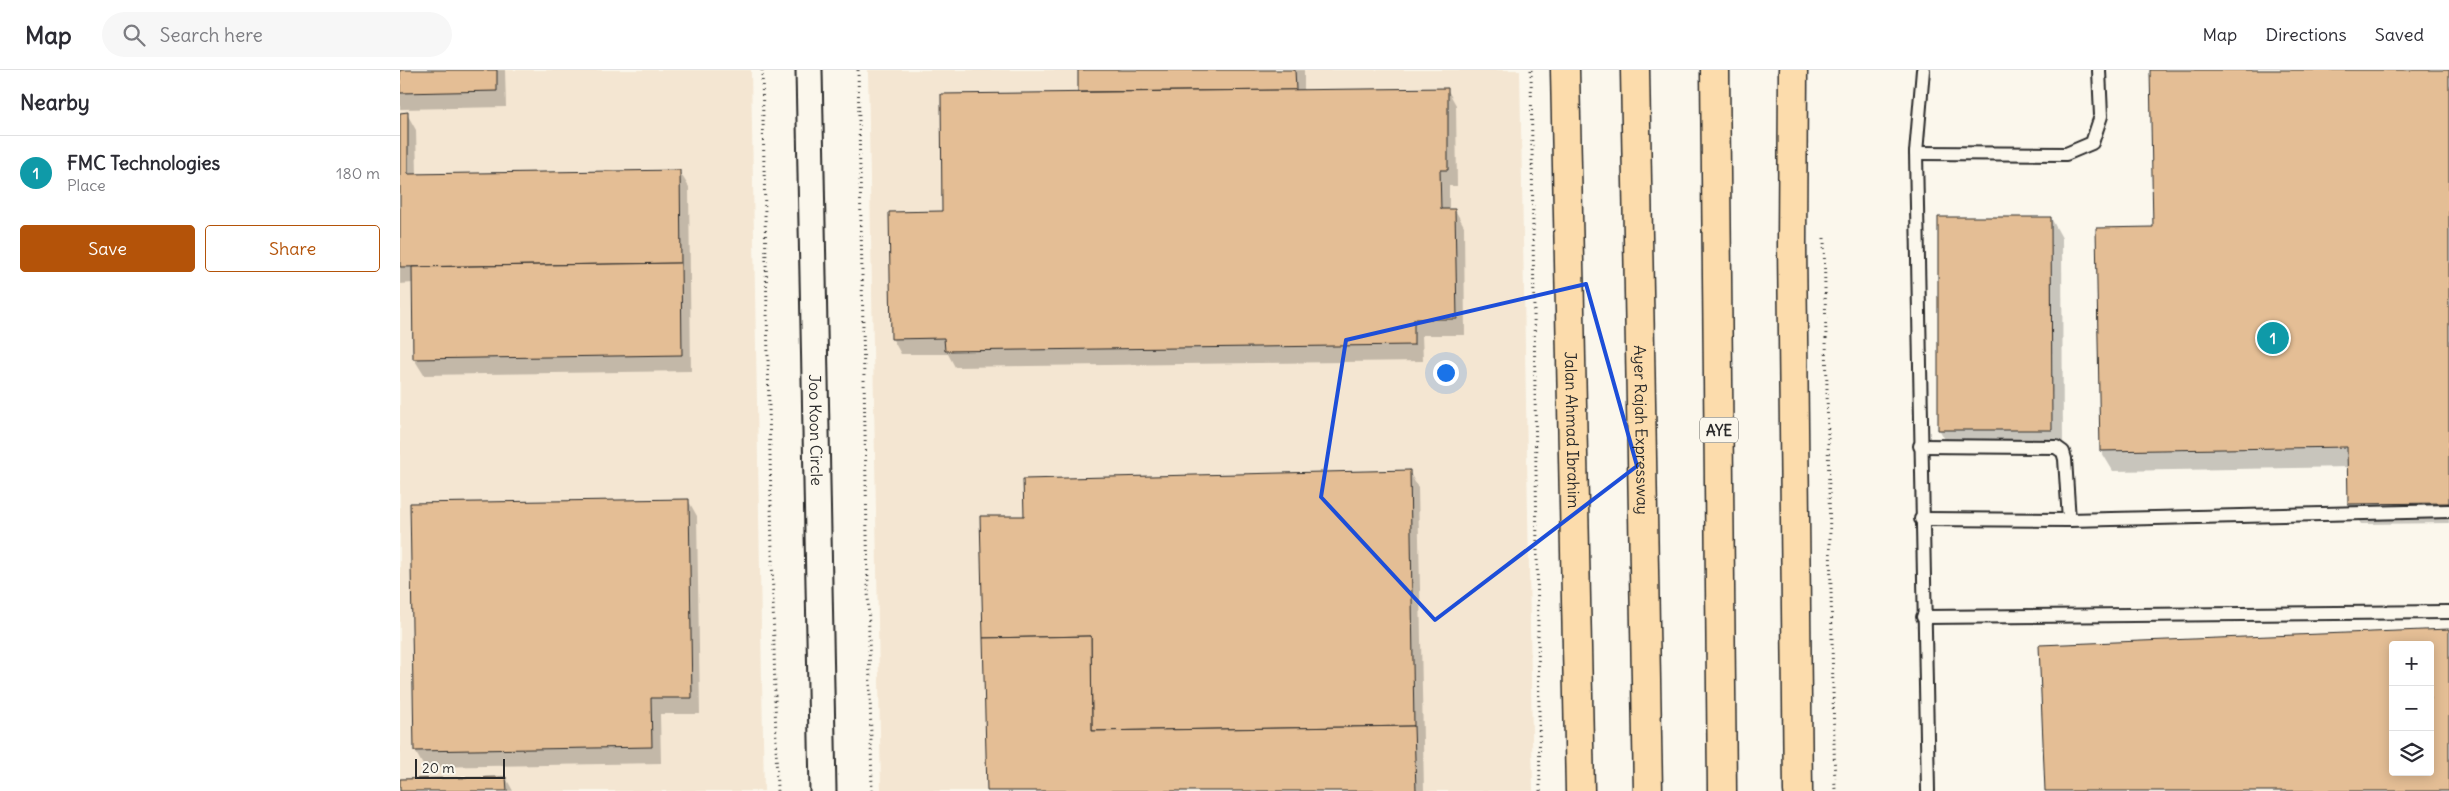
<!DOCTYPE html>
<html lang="en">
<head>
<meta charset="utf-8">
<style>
	:root { --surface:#fff; --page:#f7f7f7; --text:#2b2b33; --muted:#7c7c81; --line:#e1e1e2; --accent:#b45309 }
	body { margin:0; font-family:Delius,sans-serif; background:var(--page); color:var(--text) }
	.controls { position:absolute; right:15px; bottom:15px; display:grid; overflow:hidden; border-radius:5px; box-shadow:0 2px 12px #0003 }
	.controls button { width:45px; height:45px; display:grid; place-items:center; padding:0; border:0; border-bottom:1px solid var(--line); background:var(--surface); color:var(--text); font:25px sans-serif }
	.scale { position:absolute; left:15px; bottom:12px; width:90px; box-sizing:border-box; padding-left:5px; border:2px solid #2b2b2b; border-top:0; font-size:14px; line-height:18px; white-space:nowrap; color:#2b2b2b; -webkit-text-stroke:4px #fbf7ec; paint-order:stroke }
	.you { position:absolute; left:1045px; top:302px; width:18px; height:18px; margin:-12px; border:4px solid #fff; border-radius:50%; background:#1a73e8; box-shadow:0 0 0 8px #1a73e833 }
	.badge { display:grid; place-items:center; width:32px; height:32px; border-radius:50%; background:var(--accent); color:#fff; font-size:16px; font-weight:700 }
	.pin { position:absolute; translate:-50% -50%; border:2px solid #fff; box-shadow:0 1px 5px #0006 }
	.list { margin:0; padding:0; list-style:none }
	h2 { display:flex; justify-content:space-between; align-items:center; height:65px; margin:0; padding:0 20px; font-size:21px }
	h2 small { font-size:16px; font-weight:400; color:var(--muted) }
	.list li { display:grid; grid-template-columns:32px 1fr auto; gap:15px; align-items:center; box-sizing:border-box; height:75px; padding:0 20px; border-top:1px solid var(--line) }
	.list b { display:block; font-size:19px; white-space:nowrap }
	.list p { margin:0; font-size:16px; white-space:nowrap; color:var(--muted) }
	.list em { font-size:16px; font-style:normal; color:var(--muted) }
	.actions { display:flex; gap:10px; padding:15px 20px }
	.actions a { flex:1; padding:11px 0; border:1px solid var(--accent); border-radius:5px; text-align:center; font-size:18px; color:var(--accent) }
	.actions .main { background:var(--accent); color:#fff }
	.icon { flex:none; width:28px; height:28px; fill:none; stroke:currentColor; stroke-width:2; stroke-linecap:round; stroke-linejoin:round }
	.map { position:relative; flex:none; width:2049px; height:721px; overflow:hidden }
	header { display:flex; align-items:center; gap:30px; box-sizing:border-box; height:70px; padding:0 25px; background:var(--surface); border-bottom:1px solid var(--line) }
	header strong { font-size:24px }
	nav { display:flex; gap:28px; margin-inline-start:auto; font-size:18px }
	.search { width:350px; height:45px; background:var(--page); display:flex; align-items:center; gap:12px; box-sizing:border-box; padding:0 18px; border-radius:28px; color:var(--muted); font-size:19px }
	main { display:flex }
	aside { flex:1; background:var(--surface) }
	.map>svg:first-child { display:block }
	.built { fill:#f4e6d2 }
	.shadow { fill:#0003 }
	.building { fill:#e4be95; stroke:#2b2b2b; fill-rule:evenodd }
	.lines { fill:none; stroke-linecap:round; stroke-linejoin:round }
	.service-casing { stroke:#2b2b2b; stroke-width:16 }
	.minor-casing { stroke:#2b2b2b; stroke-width:29 }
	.primary-casing { stroke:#2b2b2b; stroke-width:31 }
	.motorway-casing { stroke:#2b2b2b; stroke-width:31 }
	.path { stroke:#2b2b2b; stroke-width:3; stroke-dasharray:1 4; stroke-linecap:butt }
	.service { stroke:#fbf7ec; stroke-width:12 }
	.minor { stroke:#fbf7ec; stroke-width:25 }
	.primary { stroke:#fcdcac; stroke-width:28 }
	.motorway { stroke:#fcdcac; stroke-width:28 }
	.marked { fill:none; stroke:#1d4ed8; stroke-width:4; stroke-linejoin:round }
	.labels { text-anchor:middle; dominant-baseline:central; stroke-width:4; stroke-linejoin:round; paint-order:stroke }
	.shield { fill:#fbf7ec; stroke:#696865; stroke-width:1 }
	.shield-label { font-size:15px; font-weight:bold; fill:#2b2b2b }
	.street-label { font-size:16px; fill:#2b2b2b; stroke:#fbf7ec }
</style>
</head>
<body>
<header>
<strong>Map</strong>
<div class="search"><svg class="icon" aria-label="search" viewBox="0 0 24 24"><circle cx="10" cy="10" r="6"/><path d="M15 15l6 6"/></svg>Search here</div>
<nav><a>Map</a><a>Directions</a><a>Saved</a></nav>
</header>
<main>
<aside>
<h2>Nearby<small></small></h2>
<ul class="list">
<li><span class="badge" style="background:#0f9aa8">1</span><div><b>FMC Technologies</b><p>Place</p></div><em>180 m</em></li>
</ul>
<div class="actions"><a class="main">Save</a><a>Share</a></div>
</aside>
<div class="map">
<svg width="2049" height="721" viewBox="0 0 2049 721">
	<rect width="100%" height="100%" fill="#fbf7ec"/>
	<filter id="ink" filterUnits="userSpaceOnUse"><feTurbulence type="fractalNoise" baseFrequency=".02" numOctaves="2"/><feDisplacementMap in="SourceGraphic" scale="10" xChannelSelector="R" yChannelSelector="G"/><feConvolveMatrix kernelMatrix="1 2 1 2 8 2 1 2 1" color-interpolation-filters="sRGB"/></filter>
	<g filter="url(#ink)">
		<g class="built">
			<path d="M0,0H351L364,721H0Z"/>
			<path d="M468,0H1120L1133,721H481Z"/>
		</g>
		<g class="shadow">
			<path d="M0,0H105L106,37L0,39Z"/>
			<path d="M679,0H904V21L1047,19L1056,35L1057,116H1049V140H1055L1064,156L1065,265H1022L1023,291L555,297L548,284H501L492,268L543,142L679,24Z"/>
			<path d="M1755,0H2049V453L1961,454L1949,434V397L1713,401L1701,381L1754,158Z"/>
			<path d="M0,44H7L16,60L17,105L279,101L289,117L291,301L24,305L14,289L13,213L0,214Z"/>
			<path d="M1651,148L1662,168L1663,380H1551L1539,359Z"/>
			<path d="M1009,401L1018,418L1024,721H588L626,448Z"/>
			<path d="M288,430L297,446L300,644H260L261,693L24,697L15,681Z"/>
			<path d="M106,708L113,721H0V711Z"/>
		</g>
		<g class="building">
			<path d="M0,0H97V21L0,23Z"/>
			<path d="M678,0H895L896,20L678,22Z"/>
			<path d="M1750,0H2049V433L1948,434L1947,377L1700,381L1696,158L1753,157Z"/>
			<path d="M1048,18V100H1040L1041,139H1055L1057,249H1014V275L545,281L544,268L491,269L489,142L542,141L541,24Z"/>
			<path d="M8,42V104L280,100L281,193L0,197V43Z"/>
			<path d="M1538,147H1651L1652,360H1538Z"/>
			<path d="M281,193L282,285L13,289L12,197Z"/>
			<path d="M1010,400L1014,656L692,661L691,566L583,568L580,446H624L623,409Z"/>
			<path d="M289,429L292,628H251L252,677L14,681L10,433Z"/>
			<path d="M2049,559V721H1645L1639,575ZM1993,575H2030V702H1993Z"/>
			<path d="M691,566L692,661L1014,656L1016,721H587L583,568Z"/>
			<path d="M106,707L107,721H0V709Z"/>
		</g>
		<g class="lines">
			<defs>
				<g id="service">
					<path d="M1523,0L1516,83L1528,721"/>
					<path d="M1516,83L1666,84L1692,73L1701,46L1699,0"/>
					<path d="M1520,376L1656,377L1663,382L1665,389L1669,450"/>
					<path d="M1521,449L1669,450L2049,441"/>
					<path d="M1523,547L2049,542"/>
				</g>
				<g id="minor">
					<path id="s1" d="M409,0L423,721"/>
				</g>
				<g id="primary">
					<path id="s2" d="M1165,0L1180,721"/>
					<path d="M1393,0L1392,175L1398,721"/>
				</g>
				<g id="motorway">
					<path id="s3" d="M1235,0L1248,721"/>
					<path d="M1315,0L1322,721"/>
				</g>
			</defs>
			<use href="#service" class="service-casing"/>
			<use href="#minor" class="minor-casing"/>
			<use href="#primary" class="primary-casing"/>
			<use href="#motorway" class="motorway-casing"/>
			<g class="path">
				<path d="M362,0L377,721"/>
				<path d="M458,0L472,721"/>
				<path d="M1131,0L1140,721"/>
				<path d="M1424,168L1435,721"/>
			</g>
			<use href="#service" class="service"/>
			<use href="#minor" class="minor"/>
			<use href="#primary" class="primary"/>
			<use href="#motorway" class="motorway"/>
		</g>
	</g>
	<path class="marked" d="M1186,214L1237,396L1035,550L921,427L946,270Z"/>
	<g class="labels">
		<rect class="shield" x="1300" y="347.5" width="38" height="25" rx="4"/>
		<g class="shield-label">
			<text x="1319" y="360">AYE</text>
		</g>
		<g class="street-label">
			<text stroke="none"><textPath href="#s2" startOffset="360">Jalan Ahmad Ibrahim</textPath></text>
			<text stroke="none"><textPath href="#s1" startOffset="360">Joo Koon Circle</textPath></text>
			<text stroke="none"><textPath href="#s3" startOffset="360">Ayer Rajah Expressway</textPath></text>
		</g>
	</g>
</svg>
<div class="controls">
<button>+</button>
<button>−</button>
<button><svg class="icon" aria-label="layers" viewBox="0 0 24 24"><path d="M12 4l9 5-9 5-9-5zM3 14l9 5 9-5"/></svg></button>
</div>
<div class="scale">20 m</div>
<div class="you"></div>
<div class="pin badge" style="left:1873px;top:268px;background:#0f9aa8">1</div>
</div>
</main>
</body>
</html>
